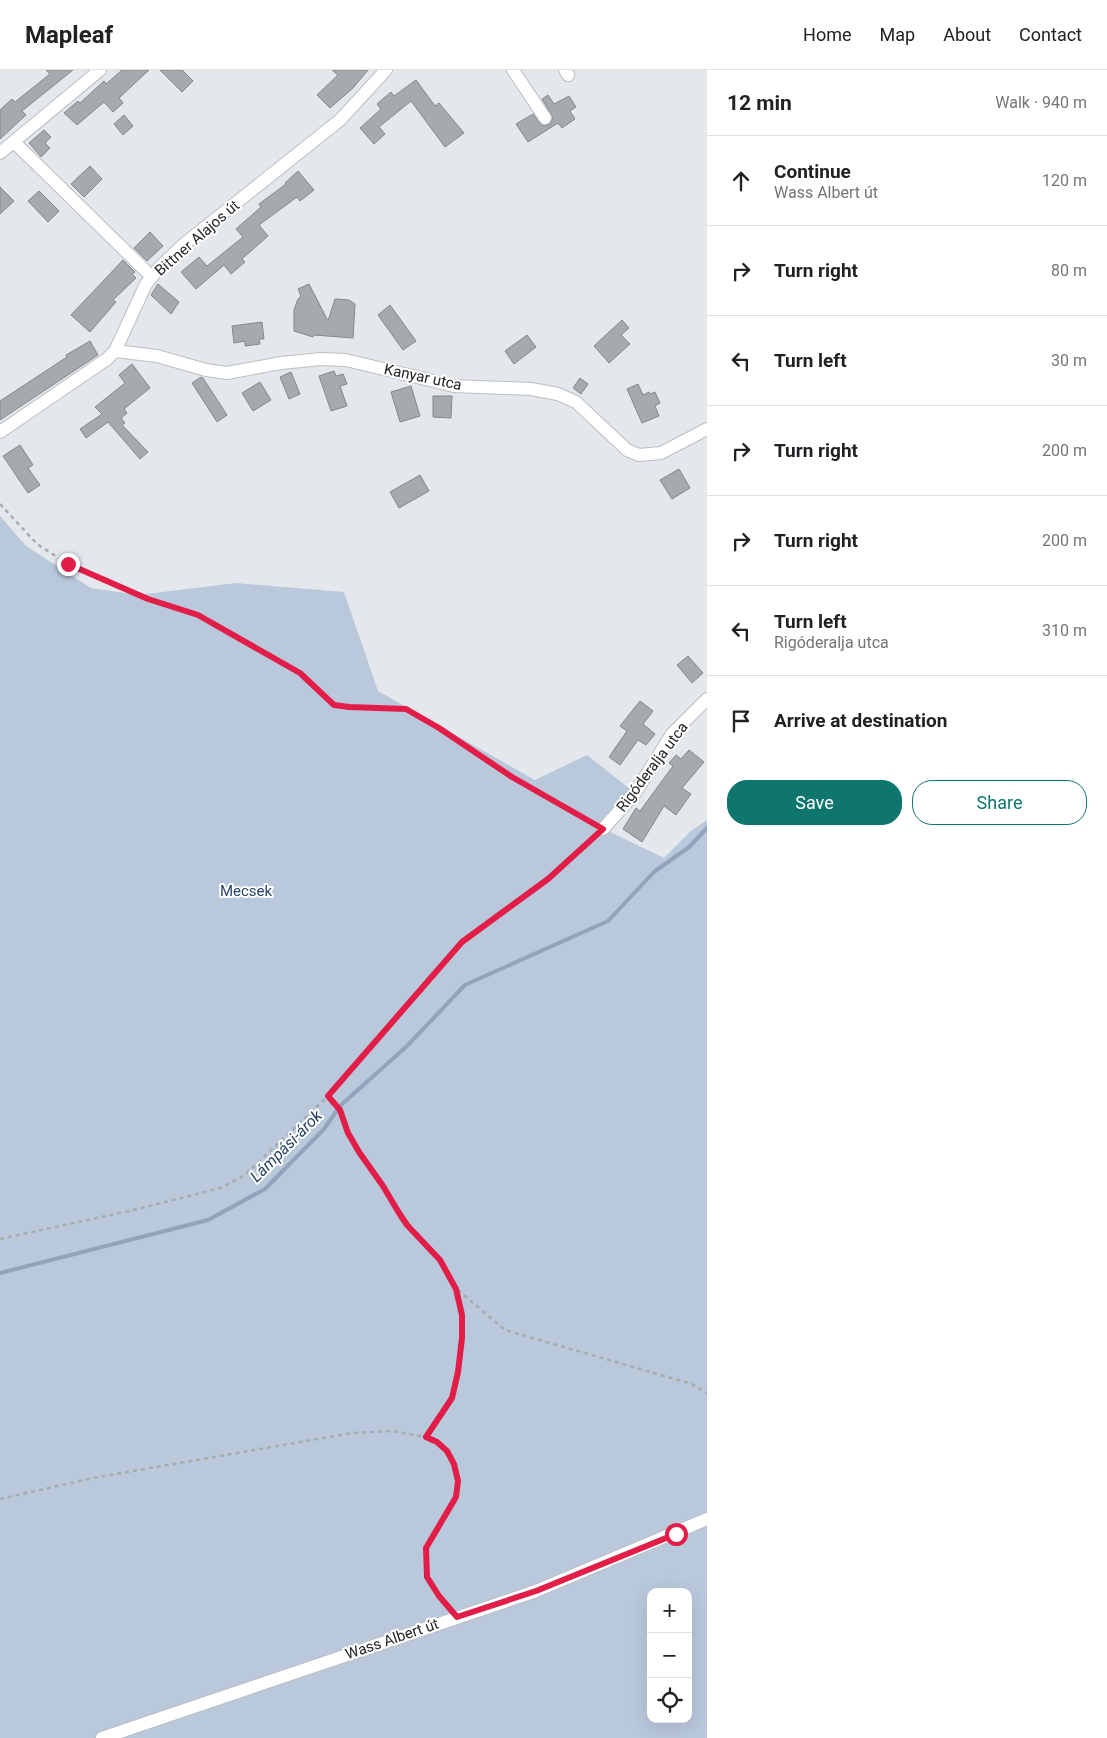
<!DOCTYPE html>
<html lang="en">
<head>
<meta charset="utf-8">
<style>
	:root { --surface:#fff; --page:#f2f2f2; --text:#202124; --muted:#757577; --line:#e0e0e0; --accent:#0f766e }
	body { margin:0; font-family:Roboto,sans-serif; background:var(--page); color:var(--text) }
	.controls { position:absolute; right:15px; bottom:15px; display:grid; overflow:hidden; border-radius:10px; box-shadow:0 5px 20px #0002 }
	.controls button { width:45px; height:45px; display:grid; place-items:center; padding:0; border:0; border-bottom:1px solid var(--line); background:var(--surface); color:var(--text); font:25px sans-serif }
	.stop { position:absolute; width:15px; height:15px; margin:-11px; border:4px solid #e11d48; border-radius:50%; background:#fff }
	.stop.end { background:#e11d48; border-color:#fff; box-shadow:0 1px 5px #0008 }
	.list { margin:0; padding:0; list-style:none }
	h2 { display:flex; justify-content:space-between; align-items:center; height:65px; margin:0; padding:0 20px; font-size:21px }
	h2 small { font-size:16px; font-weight:400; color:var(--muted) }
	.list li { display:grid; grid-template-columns:32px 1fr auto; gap:15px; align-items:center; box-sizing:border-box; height:90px; padding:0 20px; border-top:1px solid var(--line) }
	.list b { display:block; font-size:19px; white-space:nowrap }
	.list p { margin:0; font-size:16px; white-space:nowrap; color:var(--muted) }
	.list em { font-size:16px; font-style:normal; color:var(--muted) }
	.actions { display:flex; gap:10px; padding:15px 20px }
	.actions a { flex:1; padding:11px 0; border:1px solid var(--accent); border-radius:20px; text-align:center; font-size:18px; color:var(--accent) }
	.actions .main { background:var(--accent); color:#fff }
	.icon { flex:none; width:28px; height:28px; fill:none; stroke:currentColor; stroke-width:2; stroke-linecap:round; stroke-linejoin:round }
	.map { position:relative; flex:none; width:707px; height:1668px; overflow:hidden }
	header { display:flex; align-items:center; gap:30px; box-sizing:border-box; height:70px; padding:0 25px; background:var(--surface); border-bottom:1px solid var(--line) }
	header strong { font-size:24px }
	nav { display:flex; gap:28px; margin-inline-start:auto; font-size:18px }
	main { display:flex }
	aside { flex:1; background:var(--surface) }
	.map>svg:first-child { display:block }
	.green { fill:#b9c8db; fill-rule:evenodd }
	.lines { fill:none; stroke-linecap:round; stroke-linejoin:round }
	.stream { stroke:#91a4bb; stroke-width:4 }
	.building { fill:#a6aaae; stroke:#84888c }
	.minor-casing { stroke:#bbbec3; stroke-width:14 }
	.path { stroke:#a7abae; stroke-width:2.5; stroke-dasharray:4 4; stroke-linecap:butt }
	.minor { stroke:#fff; stroke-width:12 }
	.route { stroke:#e11d48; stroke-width:6 }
	.labels { text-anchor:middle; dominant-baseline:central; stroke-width:4; stroke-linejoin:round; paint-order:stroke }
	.street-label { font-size:15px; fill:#232426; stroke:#fff }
	.park-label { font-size:15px; fill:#284568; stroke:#fff }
	.water-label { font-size:16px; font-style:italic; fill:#244164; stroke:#fff }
</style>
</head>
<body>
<header>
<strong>Mapleaf</strong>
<nav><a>Home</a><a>Map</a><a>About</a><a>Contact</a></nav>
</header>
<main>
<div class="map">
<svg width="707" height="1668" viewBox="0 0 707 1668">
	<rect width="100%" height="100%" fill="#e4e8ec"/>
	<path class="green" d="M0,446L26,476L91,518L138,525L236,513L344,522L378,621L535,710L587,685L635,723L604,759L664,788L691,761L707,750V1668H0ZM651,1522H688V1649H651Z"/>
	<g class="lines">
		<path class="stream" d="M0,1203L208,1150L265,1119L324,1059L340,1036L407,976L465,915L608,851L654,802L689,777L707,758"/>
	</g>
	<g class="building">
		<path d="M46,0H73L22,41L26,45L0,69V40L12,29L15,32L50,4Z"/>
		<path d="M122,0H149L119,28L123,33L113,42L104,32L77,55L64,43L78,31L80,33L104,11L106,14Z"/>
		<path d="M160,0H182L193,11L182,22Z"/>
		<path d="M332,0H368L353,18L330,38L317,25L338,5Z"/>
		<path d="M416,10L435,36L439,33L464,63L445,77L411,31L379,57L385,64L374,74L360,58L381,39L377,34L391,22L394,26Z"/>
		<path d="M548,25L554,34L569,26L576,37L570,41L575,49L562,58L558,53L528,72L516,54L533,44L541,55L545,56L550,54L553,47L542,29Z"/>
		<path d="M124,45L133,56L123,65L114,54Z"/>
		<path d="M44,60L51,67L45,73L50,78L41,87L29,73Z"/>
		<path d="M90,96L102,109L84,127L71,114Z"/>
		<path d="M298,101L314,120L300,131L297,127L259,155L268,166L242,189L245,192L231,204L224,195L196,219L181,202L199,187L207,196L243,167L236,159L261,137L259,134L286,114L285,113Z"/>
		<path d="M0,117L14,131L0,144Z"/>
		<path d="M39,121L59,141L48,152L28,131Z"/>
		<path d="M150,162L163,176L147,191L134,178Z"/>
		<path d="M123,190L135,202L132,204L136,208L113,230L116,232L90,262L71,245Z"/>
		<path d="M158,214L179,232L171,244L151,225Z"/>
		<path d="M309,214L328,251L335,229L349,230L355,234L353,268L314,265L313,267L294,261V240L298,229L301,226L298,219Z"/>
		<path d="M390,235L416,271L403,280L378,245Z"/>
		<path d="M622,250L629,258L621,265L630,274L609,293L594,276Z"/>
		<path d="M262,252L264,269H259L260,274L245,276V271L234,273L232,256Z"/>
		<path d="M527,265L536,277L514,294L505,281Z"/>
		<path d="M90,271L98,285L0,350V331L67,287L66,285Z"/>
		<path d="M132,294L150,318L124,339L127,343L121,348L125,353L122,355L148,382L140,389L108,352L86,368L80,359L102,344L95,337L125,313L119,305Z"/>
		<path d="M334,301L336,306L343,304L347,314L340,316L347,336L331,341L319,306Z"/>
		<path d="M291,302L300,324L289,329L280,307Z"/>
		<path d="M201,307L203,308L227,345L217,352L192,313Z"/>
		<path d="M580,308L588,314L581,324L573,318Z"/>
		<path d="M260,312L271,330L253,341L242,323Z"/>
		<path d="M638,314L643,325L649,322L650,324L655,322L660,333L655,336L659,346L642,353L627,319Z"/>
		<path d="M411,316L420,346L400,352L391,322Z"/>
		<path d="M433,326H452L451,348L433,347Z"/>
		<path d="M20,375L33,395L28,398L40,415L28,423L3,386Z"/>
		<path d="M679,399L690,418L672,429L660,410Z"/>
		<path d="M420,405L429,421L399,438L390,422Z"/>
		<path d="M688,586L703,603L692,613L677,595Z"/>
		<path d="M640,631L653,641L643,654L655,664L646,675L638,670L620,695L609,687L627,661L620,656Z"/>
		<path d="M689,680L704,692L682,718L691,724L676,745L664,736L642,772L623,759L636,738L640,741L673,696L669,693L676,685L681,689Z"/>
	</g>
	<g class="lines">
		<defs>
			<g id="minor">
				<path d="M513,0L545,48"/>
				<path d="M565,0L568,5"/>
				<path d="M14,72L152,207"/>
				<path d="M0,83L100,0"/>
				<path d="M115,281L157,286L206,300L227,303L281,293L321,289L346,290L454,316L531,319L558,324L576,332L627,380L639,385L661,383L707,359"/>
				<path d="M0,362L107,289L115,281L146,214L160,197L183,175L340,50L386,0"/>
				<path d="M603,759L635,723L672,664L707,629"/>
				<path d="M102,1668L536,1521L707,1449"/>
			</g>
		</defs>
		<use href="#minor" class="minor-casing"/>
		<g class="path">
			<path d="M0,434L37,474L68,494L148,529L198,545L300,603L334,635L349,637L406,639L439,658L512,707L592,752"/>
			<path d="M328,1026L340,1040L348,1063L359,1082L383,1116L399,1143L407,1155L440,1190L457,1219L462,1245V1268L458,1302L452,1328L426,1367"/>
			<path d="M0,1169L129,1141L221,1118L245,1105L328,1026L462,872L548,809L594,767"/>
			<path d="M458,1220L505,1260L692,1314L707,1323"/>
			<path d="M0,1429L93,1408L352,1363L392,1361L426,1367L437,1372L447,1381L454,1394L458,1411L456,1427L426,1478L427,1507L439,1526L449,1538"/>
		</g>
		<use href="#minor" class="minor"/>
	</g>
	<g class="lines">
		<path class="route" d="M68,494L148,529L198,545L300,603L334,635L349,637L406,639L439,658L512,707L603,759L548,809L462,872L328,1026L340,1040L348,1063L359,1082L383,1116L399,1143L407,1155L440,1190L456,1219L462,1245V1268L458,1302L452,1328L426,1367L437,1372L447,1381L454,1394L458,1411L456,1427L426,1478L427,1507L439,1526L457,1547L536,1521L676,1464"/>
	</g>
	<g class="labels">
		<g class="street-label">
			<text transform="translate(197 168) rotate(-41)">Bittner Alajos út</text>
			<text transform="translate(423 307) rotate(12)">Kanyar utca</text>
			<text transform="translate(652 697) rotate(-53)">Rigóderalja utca</text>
			<text transform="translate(392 1569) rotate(-19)">Wass Albert út</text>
		</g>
		<g class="park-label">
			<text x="246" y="821">Mecsek</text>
		</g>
		<g class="water-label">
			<text transform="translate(286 1076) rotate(-45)">Lámpási-árok</text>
		</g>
	</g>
</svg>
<div class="controls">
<button>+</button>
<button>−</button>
<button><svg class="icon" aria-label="locate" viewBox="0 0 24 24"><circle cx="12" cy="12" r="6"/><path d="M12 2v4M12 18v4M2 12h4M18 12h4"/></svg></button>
</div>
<div class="stop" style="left:676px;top:1464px"></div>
<div class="stop end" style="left:68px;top:494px"></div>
</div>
<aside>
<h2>12 min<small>Walk · 940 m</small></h2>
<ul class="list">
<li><svg class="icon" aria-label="ahead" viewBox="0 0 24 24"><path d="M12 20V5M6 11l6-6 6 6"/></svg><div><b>Continue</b><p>Wass Albert út</p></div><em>120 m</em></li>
<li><svg class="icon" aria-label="right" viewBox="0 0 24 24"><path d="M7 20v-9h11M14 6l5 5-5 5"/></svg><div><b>Turn right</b></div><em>80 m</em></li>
<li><svg class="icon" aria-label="left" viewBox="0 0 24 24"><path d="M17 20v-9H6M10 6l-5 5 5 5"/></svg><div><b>Turn left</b></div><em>30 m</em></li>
<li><svg class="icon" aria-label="right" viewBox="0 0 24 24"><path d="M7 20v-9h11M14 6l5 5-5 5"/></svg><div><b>Turn right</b></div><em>200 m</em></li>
<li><svg class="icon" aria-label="right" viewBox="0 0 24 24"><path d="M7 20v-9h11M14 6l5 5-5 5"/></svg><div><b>Turn right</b></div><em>200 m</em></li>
<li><svg class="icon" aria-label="left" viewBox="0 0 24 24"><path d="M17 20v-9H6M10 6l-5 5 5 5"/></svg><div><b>Turn left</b><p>Rigóderalja utca</p></div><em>310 m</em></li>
<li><svg class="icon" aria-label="arrive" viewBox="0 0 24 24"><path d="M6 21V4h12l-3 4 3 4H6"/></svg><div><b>Arrive at destination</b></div></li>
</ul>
<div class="actions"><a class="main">Save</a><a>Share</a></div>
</aside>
</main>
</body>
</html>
